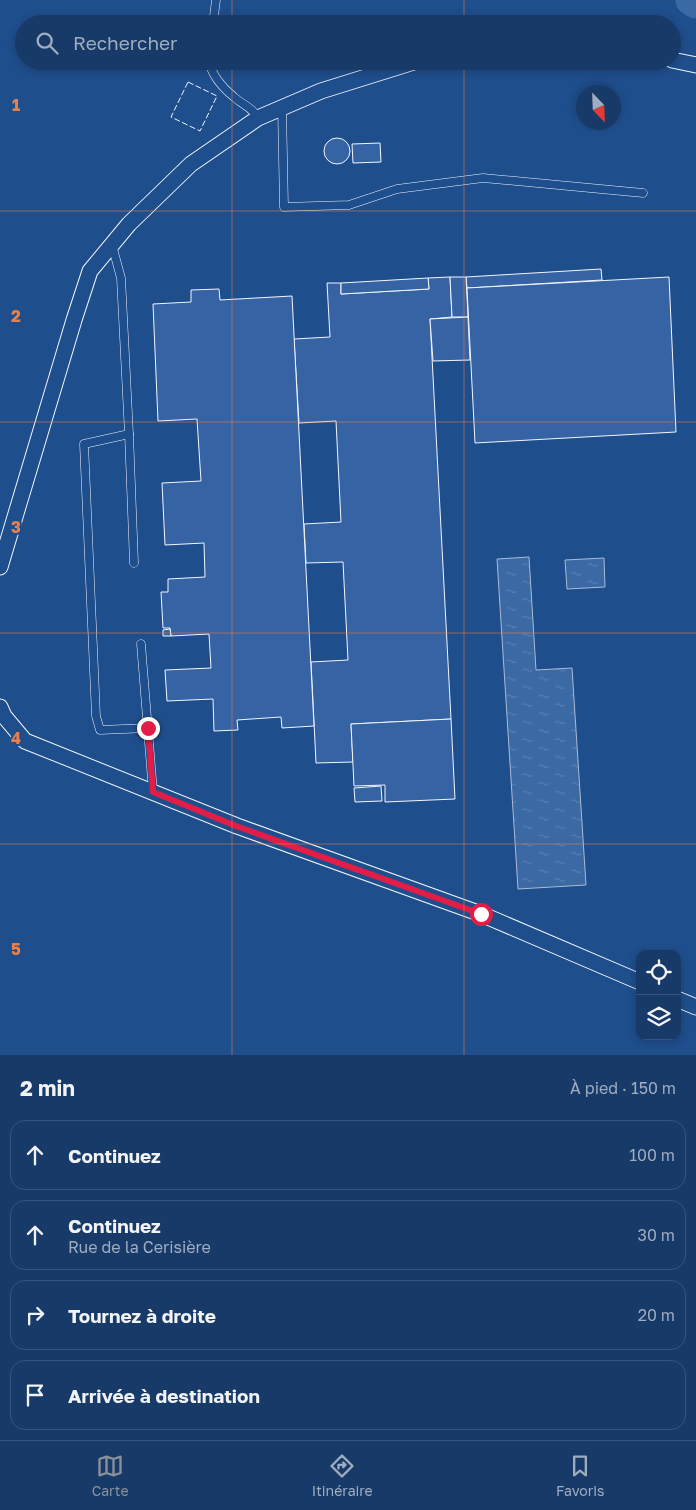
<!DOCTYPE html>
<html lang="fr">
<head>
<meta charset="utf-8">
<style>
	:root { --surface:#173a69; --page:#20416f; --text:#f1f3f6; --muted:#9eadc0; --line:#36547d; --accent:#8c9099 }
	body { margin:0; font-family:"Golos Text",sans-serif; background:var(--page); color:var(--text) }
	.controls { position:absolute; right:15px; bottom:15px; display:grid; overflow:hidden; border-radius:10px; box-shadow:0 2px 8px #0003 }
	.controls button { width:45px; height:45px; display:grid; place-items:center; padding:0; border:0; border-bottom:1px solid var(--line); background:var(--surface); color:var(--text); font:25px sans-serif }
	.compass { position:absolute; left:576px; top:85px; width:45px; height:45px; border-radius:50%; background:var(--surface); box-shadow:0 2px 8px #0003; rotate:157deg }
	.stop { position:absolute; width:15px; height:15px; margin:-11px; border:4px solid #e11d48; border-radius:50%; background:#fff }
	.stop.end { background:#e11d48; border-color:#fff; box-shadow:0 1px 5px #0008 }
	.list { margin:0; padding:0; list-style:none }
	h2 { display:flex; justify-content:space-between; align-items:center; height:65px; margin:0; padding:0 20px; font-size:21px }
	h2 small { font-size:16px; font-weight:400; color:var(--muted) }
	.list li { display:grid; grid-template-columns:32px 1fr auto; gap:15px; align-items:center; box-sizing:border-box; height:70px; margin:0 10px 10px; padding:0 10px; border:1px solid var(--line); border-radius:15px }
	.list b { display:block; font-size:19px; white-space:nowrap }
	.list p { margin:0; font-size:16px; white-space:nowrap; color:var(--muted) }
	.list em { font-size:16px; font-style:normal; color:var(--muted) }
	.icon { flex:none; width:28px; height:28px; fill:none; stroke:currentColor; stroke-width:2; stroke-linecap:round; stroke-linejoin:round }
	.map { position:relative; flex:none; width:696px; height:1055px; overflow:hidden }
	.search { position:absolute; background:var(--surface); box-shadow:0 2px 8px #0003; left:15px; right:15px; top:15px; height:55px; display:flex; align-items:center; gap:12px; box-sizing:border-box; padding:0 18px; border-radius:28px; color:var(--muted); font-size:19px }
	.sheet { height:385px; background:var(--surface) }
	nav { display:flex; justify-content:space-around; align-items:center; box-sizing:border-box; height:70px; border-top:1px solid var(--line); background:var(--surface); font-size:14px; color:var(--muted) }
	nav a { display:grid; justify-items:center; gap:2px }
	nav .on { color:var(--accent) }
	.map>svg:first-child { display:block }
	.water { fill:url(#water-ripples); stroke:#a8bbd7 }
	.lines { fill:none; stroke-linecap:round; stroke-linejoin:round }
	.river { stroke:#3b69a3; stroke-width:31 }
	.building { fill:#3563a3; stroke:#f2f6ff }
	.service-casing { stroke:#f2f6ff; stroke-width:9 }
	.minor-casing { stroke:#f2f6ff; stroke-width:17 }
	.service { stroke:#1f4e8c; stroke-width:8 }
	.minor { stroke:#1f4e8c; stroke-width:15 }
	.fence { stroke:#f2f6ff; stroke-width:1; stroke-dasharray:6 2.5; stroke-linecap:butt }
	.route { stroke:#e11d48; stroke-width:6 }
	.grid { fill:none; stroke:#ea8049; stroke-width:1; stroke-opacity:0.55 }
	.grid-label { font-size:16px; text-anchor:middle; font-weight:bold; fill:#ea8049; stroke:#1f4e8c; stroke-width:4; stroke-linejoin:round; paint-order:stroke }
</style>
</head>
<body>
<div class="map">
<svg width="696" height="1055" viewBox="0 0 696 1055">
	<defs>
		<pattern id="water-ripples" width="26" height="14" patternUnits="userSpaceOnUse" patternTransform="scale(1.25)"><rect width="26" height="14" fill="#3b69a3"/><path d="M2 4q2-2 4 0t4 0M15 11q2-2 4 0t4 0" fill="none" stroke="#587fb1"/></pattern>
	</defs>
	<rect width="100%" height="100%" fill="#1f4e8c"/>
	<g class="water">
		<path d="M529,557L536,670L572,668L586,885L518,889L497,559Z"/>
		<path d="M604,558L605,587L567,589L565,560Z"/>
	</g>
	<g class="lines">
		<path class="river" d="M691,0L696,3"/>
	</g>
	<g class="building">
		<circle cx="337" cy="151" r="13"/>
		<path d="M380,143L381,162L353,163L352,144Z"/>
		<path d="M601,269L602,280L467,288L466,277Z"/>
		<path d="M450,277L452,317L430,319L451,719L351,724L353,762L316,763L311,662L348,660L343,562L306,563L304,524L341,522L336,421L299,423L294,339L330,337L327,283H341V294L429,289L428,278Z"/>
		<path d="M450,277H466L468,317H452Z"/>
		<path d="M669,277L676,432L475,443L467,288Z"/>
		<path d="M428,278L429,289L341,294V283Z"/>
		<path d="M219,289L220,300L292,296L314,726L282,728L281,717L237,720L238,730L214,731L213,699L167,701L165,670L211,668L209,634L171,636L170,628H163L161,592H168V579L205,577L204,543L165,545L162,483L201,481L197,419L158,421L153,304L191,302V290Z"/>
		<path d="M468,317L470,360L433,361L430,319Z"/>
		<path d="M170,629L171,636H163V630Z"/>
		<path d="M451,719L455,799L385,802V785L354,786L351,724Z"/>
		<path d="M381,786L382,801L355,802L354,788Z"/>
	</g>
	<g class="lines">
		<defs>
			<g id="service">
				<path d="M213,24L216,0"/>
				<path d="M209,61C212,76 223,88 234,97C243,105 253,108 258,118"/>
				<path d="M282,108L284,207L349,205L397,189L483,178L643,193"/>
				<path d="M112,245L121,278L129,434L84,444L96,716L100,730L148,728"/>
				<path d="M129,434L134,563"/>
				<path d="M141,644L153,792"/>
			</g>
			<g id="minor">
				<path d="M672,60L696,65"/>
				<path d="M0,567L74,320L90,271L129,224L191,164L258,118L321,91L417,61"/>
				<path d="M0,707L4,716L25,741L237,826L481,914L640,982"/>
				<path d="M677,999L696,1007"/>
			</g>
		</defs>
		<use href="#service" class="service-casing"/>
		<use href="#minor" class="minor-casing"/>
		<use href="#service" class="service"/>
		<use href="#minor" class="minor"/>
		<path class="fence" d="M188,82L217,96L200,131L171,117Z"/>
	</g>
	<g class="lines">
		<path class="route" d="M148,728L153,792L236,826L481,914"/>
	</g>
	<path class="grid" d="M232,0V24M464,0V24M232,61V1055M464,61V1055M0,211H696M0,422H696M0,633H696M0,844H696"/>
	<g class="grid-label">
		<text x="16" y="111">1</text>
		<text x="16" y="322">2</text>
		<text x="16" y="533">3</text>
		<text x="16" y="744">4</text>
		<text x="16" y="955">5</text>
	</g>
</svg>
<div class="controls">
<button><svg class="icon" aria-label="locate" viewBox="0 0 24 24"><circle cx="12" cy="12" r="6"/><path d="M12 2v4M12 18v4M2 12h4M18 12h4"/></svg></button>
<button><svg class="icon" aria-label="layers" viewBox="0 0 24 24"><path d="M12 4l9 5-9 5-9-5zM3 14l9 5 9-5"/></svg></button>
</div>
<svg class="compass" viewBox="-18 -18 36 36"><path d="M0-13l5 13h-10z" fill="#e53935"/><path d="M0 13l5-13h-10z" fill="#9eadc0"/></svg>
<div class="stop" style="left:481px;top:914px"></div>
<div class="stop end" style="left:148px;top:728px"></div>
<div class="search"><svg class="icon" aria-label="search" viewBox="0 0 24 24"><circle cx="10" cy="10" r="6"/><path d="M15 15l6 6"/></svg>Rechercher</div>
</div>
<section class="sheet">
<h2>2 min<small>À pied · 150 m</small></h2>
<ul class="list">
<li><svg class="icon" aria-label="ahead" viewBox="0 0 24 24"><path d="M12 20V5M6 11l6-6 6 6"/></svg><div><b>Continuez</b></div><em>100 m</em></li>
<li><svg class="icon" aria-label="ahead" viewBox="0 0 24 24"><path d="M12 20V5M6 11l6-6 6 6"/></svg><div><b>Continuez</b><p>Rue de la Cerisière</p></div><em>30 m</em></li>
<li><svg class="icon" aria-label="right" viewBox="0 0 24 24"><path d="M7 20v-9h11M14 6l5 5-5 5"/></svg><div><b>Tournez à droite</b></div><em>20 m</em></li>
<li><svg class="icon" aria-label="arrive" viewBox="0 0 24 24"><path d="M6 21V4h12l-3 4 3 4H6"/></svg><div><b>Arrivée à destination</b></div></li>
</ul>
</section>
<nav>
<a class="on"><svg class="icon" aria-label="map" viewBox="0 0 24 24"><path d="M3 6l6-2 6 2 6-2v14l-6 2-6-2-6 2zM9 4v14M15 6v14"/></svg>Carte</a>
<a><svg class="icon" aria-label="directions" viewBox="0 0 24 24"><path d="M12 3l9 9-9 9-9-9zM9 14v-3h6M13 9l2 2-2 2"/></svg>Itinéraire</a>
<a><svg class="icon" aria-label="saved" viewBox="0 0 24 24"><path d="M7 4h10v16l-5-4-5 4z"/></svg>Favoris</a>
</nav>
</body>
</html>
